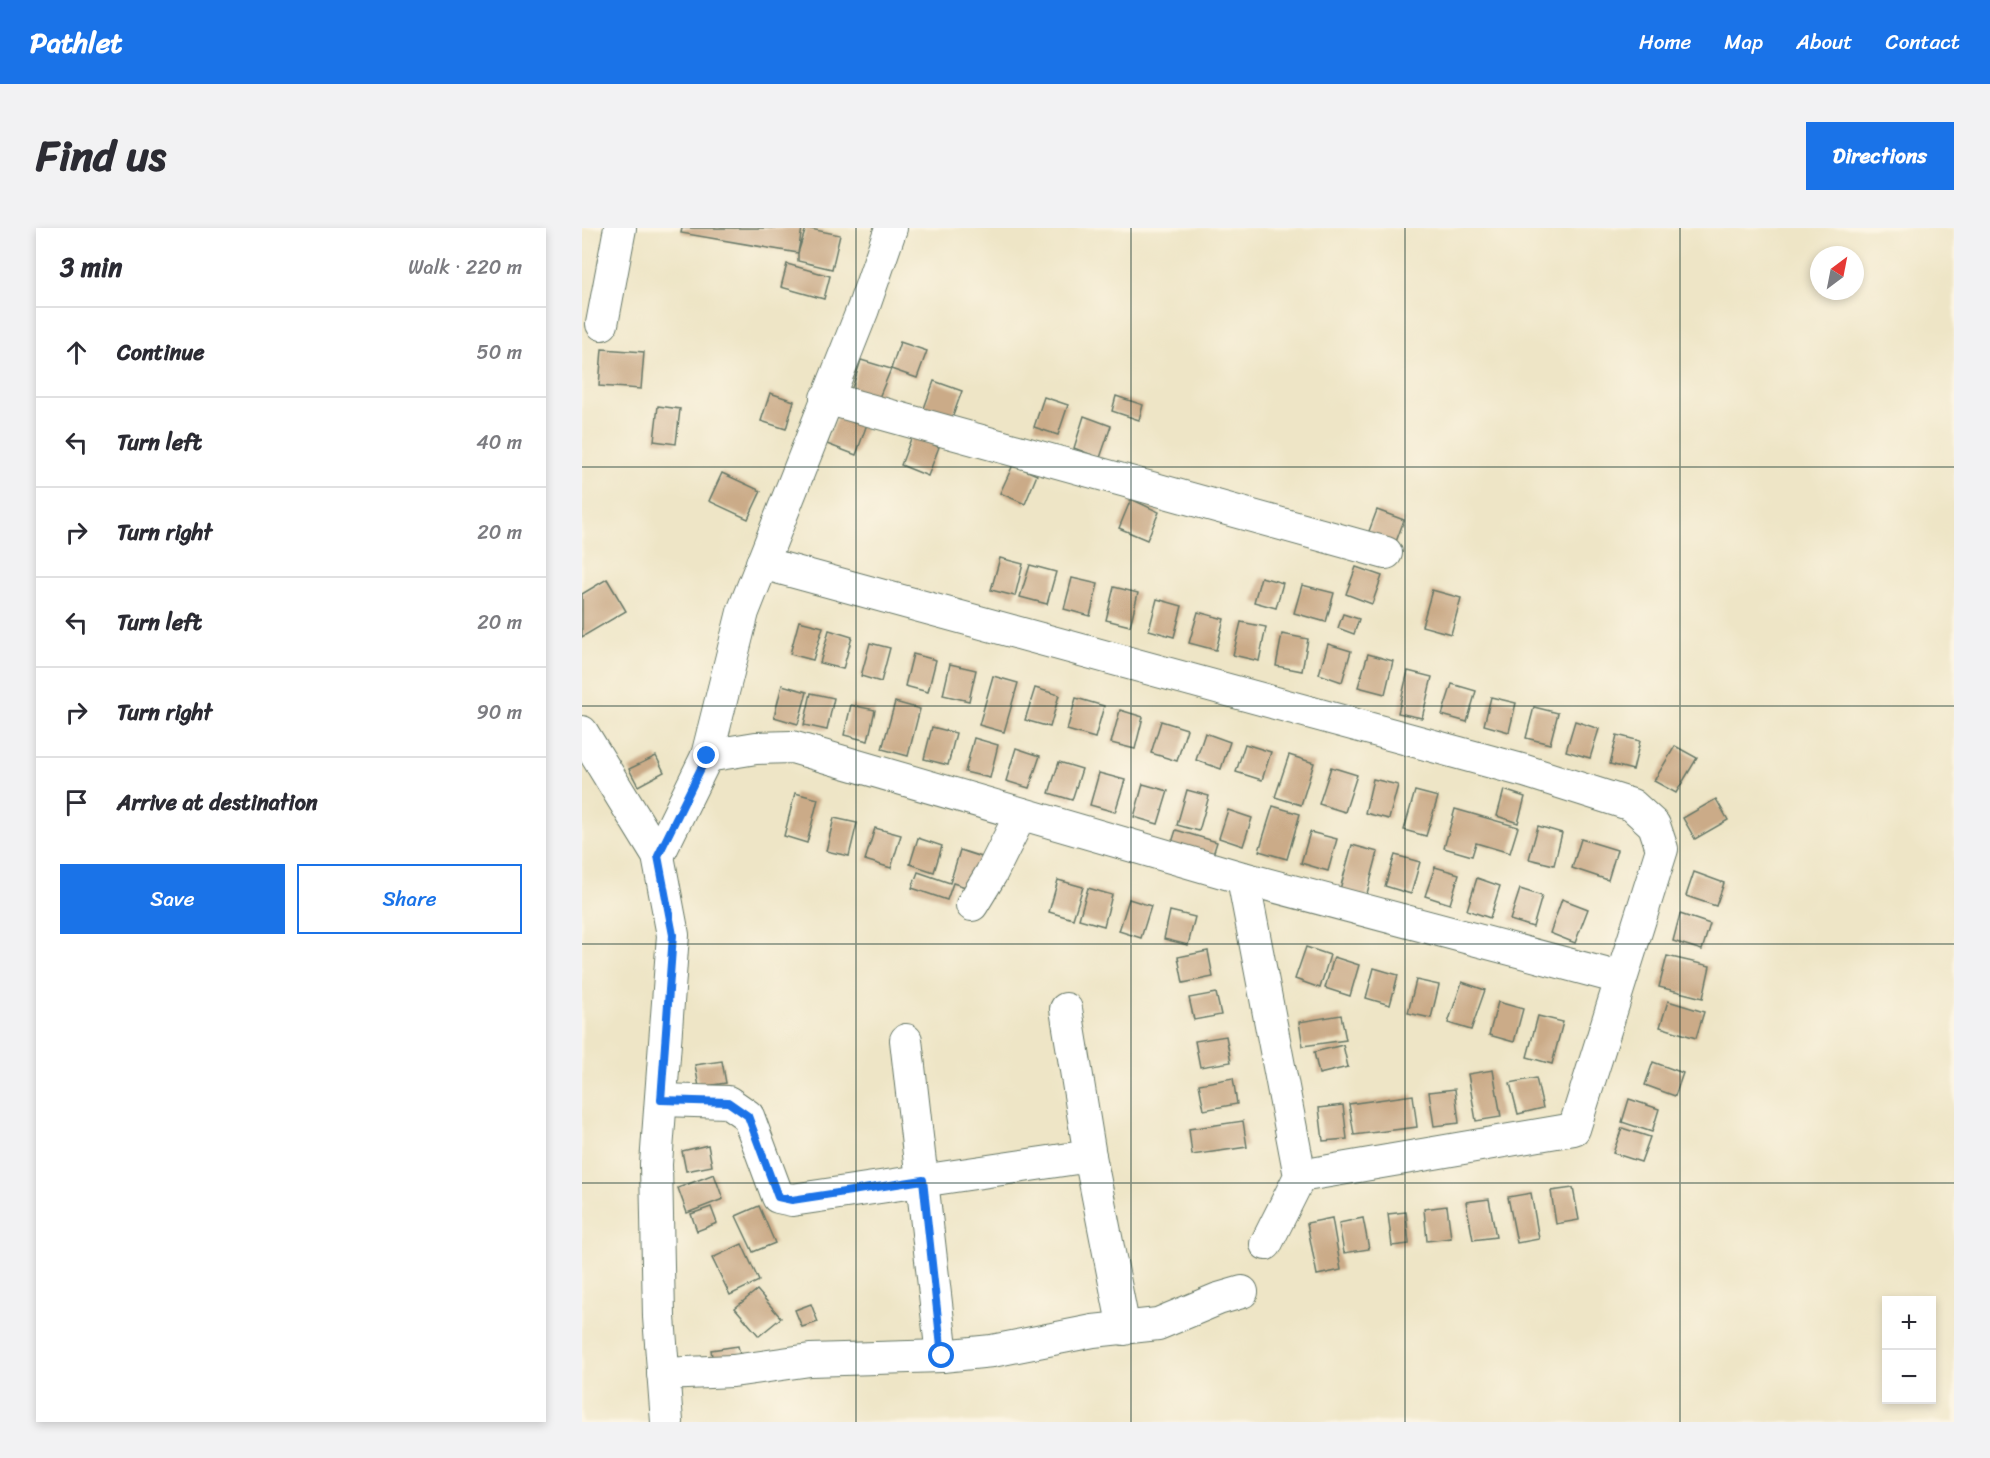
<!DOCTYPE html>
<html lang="en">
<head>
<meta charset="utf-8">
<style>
	:root { --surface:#fff; --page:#f2f2f3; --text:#2b2b33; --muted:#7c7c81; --line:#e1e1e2; --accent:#1a73e8 }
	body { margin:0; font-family:Sriracha,sans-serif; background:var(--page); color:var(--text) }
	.controls { position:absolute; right:18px; bottom:18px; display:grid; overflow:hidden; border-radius:0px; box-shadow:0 3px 9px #0003 }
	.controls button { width:54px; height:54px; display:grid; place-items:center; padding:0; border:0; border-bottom:2px solid var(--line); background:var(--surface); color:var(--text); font:30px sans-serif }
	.compass { position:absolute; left:1228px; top:18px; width:54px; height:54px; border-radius:50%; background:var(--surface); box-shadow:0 3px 9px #0003; rotate:32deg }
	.stop { position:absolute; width:18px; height:18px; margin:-14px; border:4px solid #1a73e8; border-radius:50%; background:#fff }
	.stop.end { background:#1a73e8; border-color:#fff; box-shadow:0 2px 6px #0008 }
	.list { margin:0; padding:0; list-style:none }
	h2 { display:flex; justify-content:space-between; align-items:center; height:78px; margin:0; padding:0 24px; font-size:26px }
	h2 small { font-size:20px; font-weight:400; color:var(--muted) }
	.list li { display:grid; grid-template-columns:39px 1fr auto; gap:18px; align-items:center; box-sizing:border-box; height:90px; padding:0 24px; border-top:2px solid var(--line) }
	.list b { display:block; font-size:22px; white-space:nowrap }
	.list em { font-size:20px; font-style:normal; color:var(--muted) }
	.actions { display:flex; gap:12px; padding:18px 24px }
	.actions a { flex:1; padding:14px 0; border:2px solid var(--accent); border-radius:0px; text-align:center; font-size:21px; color:var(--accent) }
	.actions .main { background:var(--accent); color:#fff }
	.icon { flex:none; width:33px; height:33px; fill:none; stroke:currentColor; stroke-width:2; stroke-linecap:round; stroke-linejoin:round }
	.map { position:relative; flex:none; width:1372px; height:1194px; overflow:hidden; border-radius:0px }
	header { display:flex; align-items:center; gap:36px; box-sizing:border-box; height:84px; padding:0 30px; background:var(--accent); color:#fff }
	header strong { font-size:28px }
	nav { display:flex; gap:33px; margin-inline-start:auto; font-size:21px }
	.intro { display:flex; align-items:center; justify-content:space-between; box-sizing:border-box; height:144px; padding:0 36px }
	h1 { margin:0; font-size:42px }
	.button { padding:15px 27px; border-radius:0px; background:var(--accent); color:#fff; font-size:21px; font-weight:700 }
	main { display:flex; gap:36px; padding:0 36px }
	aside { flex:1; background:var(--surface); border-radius:0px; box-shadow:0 3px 9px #0003 }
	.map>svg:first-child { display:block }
	.building { fill:#cbab88 }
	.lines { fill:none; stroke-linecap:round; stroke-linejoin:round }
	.minor-casing { stroke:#677867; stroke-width:34 }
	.minor { stroke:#fff; stroke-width:32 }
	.route { stroke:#1a73e8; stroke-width:8 }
	.grid { fill:none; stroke:#1f3d34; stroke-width:1.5; stroke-opacity:0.55 }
</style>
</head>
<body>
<header>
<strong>Pathlet</strong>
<nav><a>Home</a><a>Map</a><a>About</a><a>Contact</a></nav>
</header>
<div class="intro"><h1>Find us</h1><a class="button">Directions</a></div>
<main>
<aside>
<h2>3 min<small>Walk · 220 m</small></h2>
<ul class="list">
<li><svg class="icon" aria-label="ahead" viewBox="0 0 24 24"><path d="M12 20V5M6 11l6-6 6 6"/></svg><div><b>Continue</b></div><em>50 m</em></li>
<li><svg class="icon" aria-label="left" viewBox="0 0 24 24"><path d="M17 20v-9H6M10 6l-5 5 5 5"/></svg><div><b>Turn left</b></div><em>40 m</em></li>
<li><svg class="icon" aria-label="right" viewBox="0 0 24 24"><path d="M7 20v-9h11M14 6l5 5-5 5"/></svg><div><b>Turn right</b></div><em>20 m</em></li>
<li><svg class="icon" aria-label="left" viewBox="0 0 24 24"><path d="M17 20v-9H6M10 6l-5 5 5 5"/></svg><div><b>Turn left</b></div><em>20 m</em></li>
<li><svg class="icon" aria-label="right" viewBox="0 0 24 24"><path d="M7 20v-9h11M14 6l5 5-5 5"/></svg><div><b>Turn right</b></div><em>90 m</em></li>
<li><svg class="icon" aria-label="arrive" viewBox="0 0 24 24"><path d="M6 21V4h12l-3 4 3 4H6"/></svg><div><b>Arrive at destination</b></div></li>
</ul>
<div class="actions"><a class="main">Save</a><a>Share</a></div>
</aside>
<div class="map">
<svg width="1372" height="1194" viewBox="0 0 1372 1194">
	<rect width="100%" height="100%" fill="#fcf5e5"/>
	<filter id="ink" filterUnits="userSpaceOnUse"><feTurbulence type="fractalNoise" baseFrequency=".0167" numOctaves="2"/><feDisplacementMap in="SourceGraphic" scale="12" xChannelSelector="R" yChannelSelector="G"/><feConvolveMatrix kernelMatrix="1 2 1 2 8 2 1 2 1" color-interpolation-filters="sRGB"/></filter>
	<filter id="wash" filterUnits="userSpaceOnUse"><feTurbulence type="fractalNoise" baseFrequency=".008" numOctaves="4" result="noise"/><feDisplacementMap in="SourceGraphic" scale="24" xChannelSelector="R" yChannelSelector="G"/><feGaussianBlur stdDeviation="1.35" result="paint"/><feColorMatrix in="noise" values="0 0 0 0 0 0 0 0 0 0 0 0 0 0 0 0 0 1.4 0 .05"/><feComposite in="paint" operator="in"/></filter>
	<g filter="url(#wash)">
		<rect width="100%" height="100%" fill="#eee5c6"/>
		<g id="blocks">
			<g class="building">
				<path d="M100,0H220L216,25L224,0L258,7L250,41L216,33V25L99,5Z"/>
				<path d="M205,36L248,48L242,71L199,59Z"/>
				<path d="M318,114L345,123L335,150L309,141Z"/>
				<path d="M20,121L62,124L59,161L17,158Z"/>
				<path d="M279,132L309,141L296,172L269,163Z"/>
				<path d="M352,153L380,163L369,193L341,183Z"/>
				<path d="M188,165L212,173L204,201L179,193Z"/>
				<path d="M534,168L561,177L557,192L530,183Z"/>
				<path d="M462,169L486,177L476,207L452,199Z"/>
				<path d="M76,178L98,181L94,216L72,213Z"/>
				<path d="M257,185L285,196L274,227L245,216Z"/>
				<path d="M502,188L529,198L518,230L492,220Z"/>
				<path d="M330,208L357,219L346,248L319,237Z"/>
				<path d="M431,237L455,247L443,276L418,265Z"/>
				<path d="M140,245L179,263L166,291L127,273Z"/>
				<path d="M549,271L577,284L565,312L537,300Z"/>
				<path d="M795,282L822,292L811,322L784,311Z"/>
				<path d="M418,330L441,336L433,368L409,362Z"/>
				<path d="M448,337L474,344L465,376L438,369Z"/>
				<path d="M774,339L800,348L790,376L764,366Z"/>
				<path d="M679,349L701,355L694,380L672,374Z"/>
				<path d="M490,350L516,356L508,388L482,381Z"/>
				<path d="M25,351L44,383L0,409V366Z"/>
				<path d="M720,357L752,365L744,394L712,385Z"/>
				<path d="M532,359L556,365L548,398L524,392Z"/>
				<path d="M850,362L879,370L869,406L840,398Z"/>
				<path d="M575,371L600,378L592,409L567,402Z"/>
				<path d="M616,384L642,391L634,422L607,415Z"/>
				<path d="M761,386L777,391L772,406L756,400Z"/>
				<path d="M217,393L241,399L231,432L208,426Z"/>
				<path d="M659,394L684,399L677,433L651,427Z"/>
				<path d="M247,402L270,409L261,441L238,435Z"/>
				<path d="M700,406L726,411L720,443L694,438Z"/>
				<path d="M288,415L308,420L299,454L279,448Z"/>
				<path d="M746,416L769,423L760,454L737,446Z"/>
				<path d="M331,426L354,432L346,464L323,458Z"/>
				<path d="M786,426L811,433L803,466L776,459Z"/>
				<path d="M368,436L394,442L387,473L361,467Z"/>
				<path d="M826,443L850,449L840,490L816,485Z"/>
				<path d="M411,448L436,455L422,504L397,497Z"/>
				<path d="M870,456L894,463L885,494L860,487Z"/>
				<path d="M200,457L225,464L216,496L192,489Z"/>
				<path d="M453,460L477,467L468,499L443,492Z"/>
				<path d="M229,465L252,470L245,502L222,497Z"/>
				<path d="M909,469L934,475L927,504L902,497Z"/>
				<path d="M494,470L522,478L513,510L485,502Z"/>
				<path d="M313,474L338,481L326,528L300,521Z"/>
				<path d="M269,477L293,482L286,513L262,507Z"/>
				<path d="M952,479L976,485L968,516L944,510Z"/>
				<path d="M538,482L561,489L553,521L529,515Z"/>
				<path d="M579,493L605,501L595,533L569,525Z"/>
				<path d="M993,493L1017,501L1008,530L984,523Z"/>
				<path d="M350,499L374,505L366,537L342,531Z"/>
				<path d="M623,505L648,514L639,541L614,532Z"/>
				<path d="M1035,507L1058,513L1051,542L1028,536Z"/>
				<path d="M392,510L416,517L408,550L383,544Z"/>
				<path d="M663,516L689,524L680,552L654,544Z"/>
				<path d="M1093,518L1115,530L1094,565L1072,553Z"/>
				<path d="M434,520L458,528L447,560L424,553Z"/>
				<path d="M707,527L732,535L719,577L693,569Z"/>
				<path d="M74,528L82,544L56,558L47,541Z"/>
				<path d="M477,534L500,541L490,572L467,565Z"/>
				<path d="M749,539L775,547L763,584L737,576Z"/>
				<path d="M517,545L543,552L533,584L508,577Z"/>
				<path d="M791,551L816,557L807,591L783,585Z"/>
				<path d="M561,556L586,563L576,596L552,589Z"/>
				<path d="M605,562L627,568L617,603L595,597Z"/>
				<path d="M922,562L943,569L936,595L915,588Z"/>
				<path d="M833,563L856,569L844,608L822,602Z"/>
				<path d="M213,565L236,571L225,615L202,608Z"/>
				<path d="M1134,571L1146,592L1113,611L1101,590Z"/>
				<path d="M691,578L718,586L705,631L677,623Z"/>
				<path d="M873,581L936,599L928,625L894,615L890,628L862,620Z"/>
				<path d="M646,582L670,590L661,618L637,610Z"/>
				<path d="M252,590L275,595L267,628L244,623Z"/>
				<path d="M956,598L980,605L972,637L947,631Z"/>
				<path d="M293,600L319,607L309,640L283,632Z"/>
				<path d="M594,602L635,614L629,633L588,621Z"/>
				<path d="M728,604L755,611L746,643L719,635Z"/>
				<path d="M336,610L360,618L352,644L328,636Z"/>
				<path d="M999,611L1035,622L1026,652L990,640Z"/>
				<path d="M770,617L796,624L783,673L757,665Z"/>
				<path d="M378,622L403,630L393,662L371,655L365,672L330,660L336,644L368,655Z"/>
				<path d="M813,627L838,634L829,666L803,658Z"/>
				<path d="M853,639L877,646L868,676L843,668Z"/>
				<path d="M1112,644L1142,655L1134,678L1104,668Z"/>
				<path d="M895,650L918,658L908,690L885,682Z"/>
				<path d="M476,652L501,659L491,691L467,684Z"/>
				<path d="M506,660L530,667L522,698L497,691Z"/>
				<path d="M938,661L960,668L951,699L928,692Z"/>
				<path d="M547,671L569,678L559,710L537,703Z"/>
				<path d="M980,671L1006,681L993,715L968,705Z"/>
				<path d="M588,683L613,689L606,717L582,711Z"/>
				<path d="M1098,686L1128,696L1120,722L1091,713Z"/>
				<path d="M724,719L748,727L738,760L713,751Z"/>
				<path d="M626,723L631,749L601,755L596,729Z"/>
				<path d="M1085,728L1128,738L1121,770L1077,759Z"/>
				<path d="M752,729L777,737L768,768L743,760Z"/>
				<path d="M792,740L816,747L808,777L784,770Z"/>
				<path d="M834,752L857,757L849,790L826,785Z"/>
				<path d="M880,754L903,762L889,802L866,795Z"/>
				<path d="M634,765L639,787L612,792L607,770Z"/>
				<path d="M1086,773L1122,784L1114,810L1078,799Z"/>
				<path d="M916,774L941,781L932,814L907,807Z"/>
				<path d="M759,787L764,812L721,818L717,794Z"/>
				<path d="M956,788L981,794L970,836L945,829Z"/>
				<path d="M644,808L649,834L618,839L613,813Z"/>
				<path d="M761,817L766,839L737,846L732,824Z"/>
				<path d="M140,833L144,855L117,859L113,837Z"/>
				<path d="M1071,834L1101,845L1093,868L1063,857Z"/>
				<path d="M911,842L919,889L894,893L886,846Z"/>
				<path d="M651,850L655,876L622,882L617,856Z"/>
				<path d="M954,850L961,880L936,886L928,855Z"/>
				<path d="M873,861L877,895L852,898L847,864Z"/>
				<path d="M831,867L835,899L772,907L767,876Z"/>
				<path d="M1047,871L1077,881L1070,904L1040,894Z"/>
				<path d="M761,877L765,911L741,913L737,880Z"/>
				<path d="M661,893L665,919L610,927L607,901Z"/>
				<path d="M1040,900L1068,909L1059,934L1031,925Z"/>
				<path d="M126,917L130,938L104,943L100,923Z"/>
				<path d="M132,946L141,971L105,985L96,960Z"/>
				<path d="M991,960L997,992L974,996L969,963Z"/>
				<path d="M949,965L957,1011L935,1015L926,969Z"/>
				<path d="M907,971L914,1009L891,1012L884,974Z"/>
				<path d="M177,978L193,1015L171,1024L154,988Z"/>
				<path d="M865,978L869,1010L845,1013L842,981Z"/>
				<path d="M129,979L135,995L115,1003L109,986Z"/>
				<path d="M824,984L827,1016L810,1018L806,986Z"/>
				<path d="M750,990L759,1042L735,1047L725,995Z"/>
				<path d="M781,990L787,1021L762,1025L757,995Z"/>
				<path d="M160,1016L177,1053L148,1067L130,1030Z"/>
				<path d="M175,1062L199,1090L177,1108L153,1080Z"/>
				<path d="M229,1076L236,1094L220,1099L213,1082Z"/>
				<path d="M156,1118L159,1131L131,1135L129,1122Z"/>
			</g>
		</g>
	</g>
	<g filter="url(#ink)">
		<use href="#blocks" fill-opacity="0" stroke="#677867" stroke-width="1.5"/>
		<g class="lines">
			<defs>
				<g id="minor">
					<path d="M20,96L38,0"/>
					<path d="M244,170L804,325"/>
					<path d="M180,335L943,543L1050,577L1072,597L1080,621L992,901L718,948"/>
					<path d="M0,504L76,628L91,707L74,936L77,1089L85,1194"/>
					<path d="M125,528L174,520L210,519L661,650L1038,750"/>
					<path d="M76,628L125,528L161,384L281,81L309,0"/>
					<path d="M661,650L718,948L684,1016"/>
					<path d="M390,677L409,646L439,586"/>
					<path d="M484,781L508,928"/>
					<path d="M324,812L360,1128"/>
					<path d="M79,872L146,874L166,888L196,969L210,972L508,928L542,1101"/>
					<path d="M81,1146L151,1143L228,1132L360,1128L410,1123L511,1103L576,1096L636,1071L660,1064"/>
				</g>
			</defs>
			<use href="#minor" class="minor-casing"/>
			<use href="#minor" class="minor"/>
		</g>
	</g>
	<g class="lines" filter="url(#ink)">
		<path class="route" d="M125,528L76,628L91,707L79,872L146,874L166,888L196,969L210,972L341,952L360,1128"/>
	</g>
	<path class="grid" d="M274,0V1194M549,0V1194M823,0V1194M1098,0V1194M0,239H1372M0,478H1372M0,716H1372M0,955H1372"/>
</svg>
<div class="controls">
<button>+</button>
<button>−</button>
</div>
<svg class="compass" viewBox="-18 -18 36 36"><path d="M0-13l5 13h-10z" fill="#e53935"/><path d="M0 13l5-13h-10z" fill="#7c7c81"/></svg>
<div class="stop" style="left:360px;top:1128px"></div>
<div class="stop end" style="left:125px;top:528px"></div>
</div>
</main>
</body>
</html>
